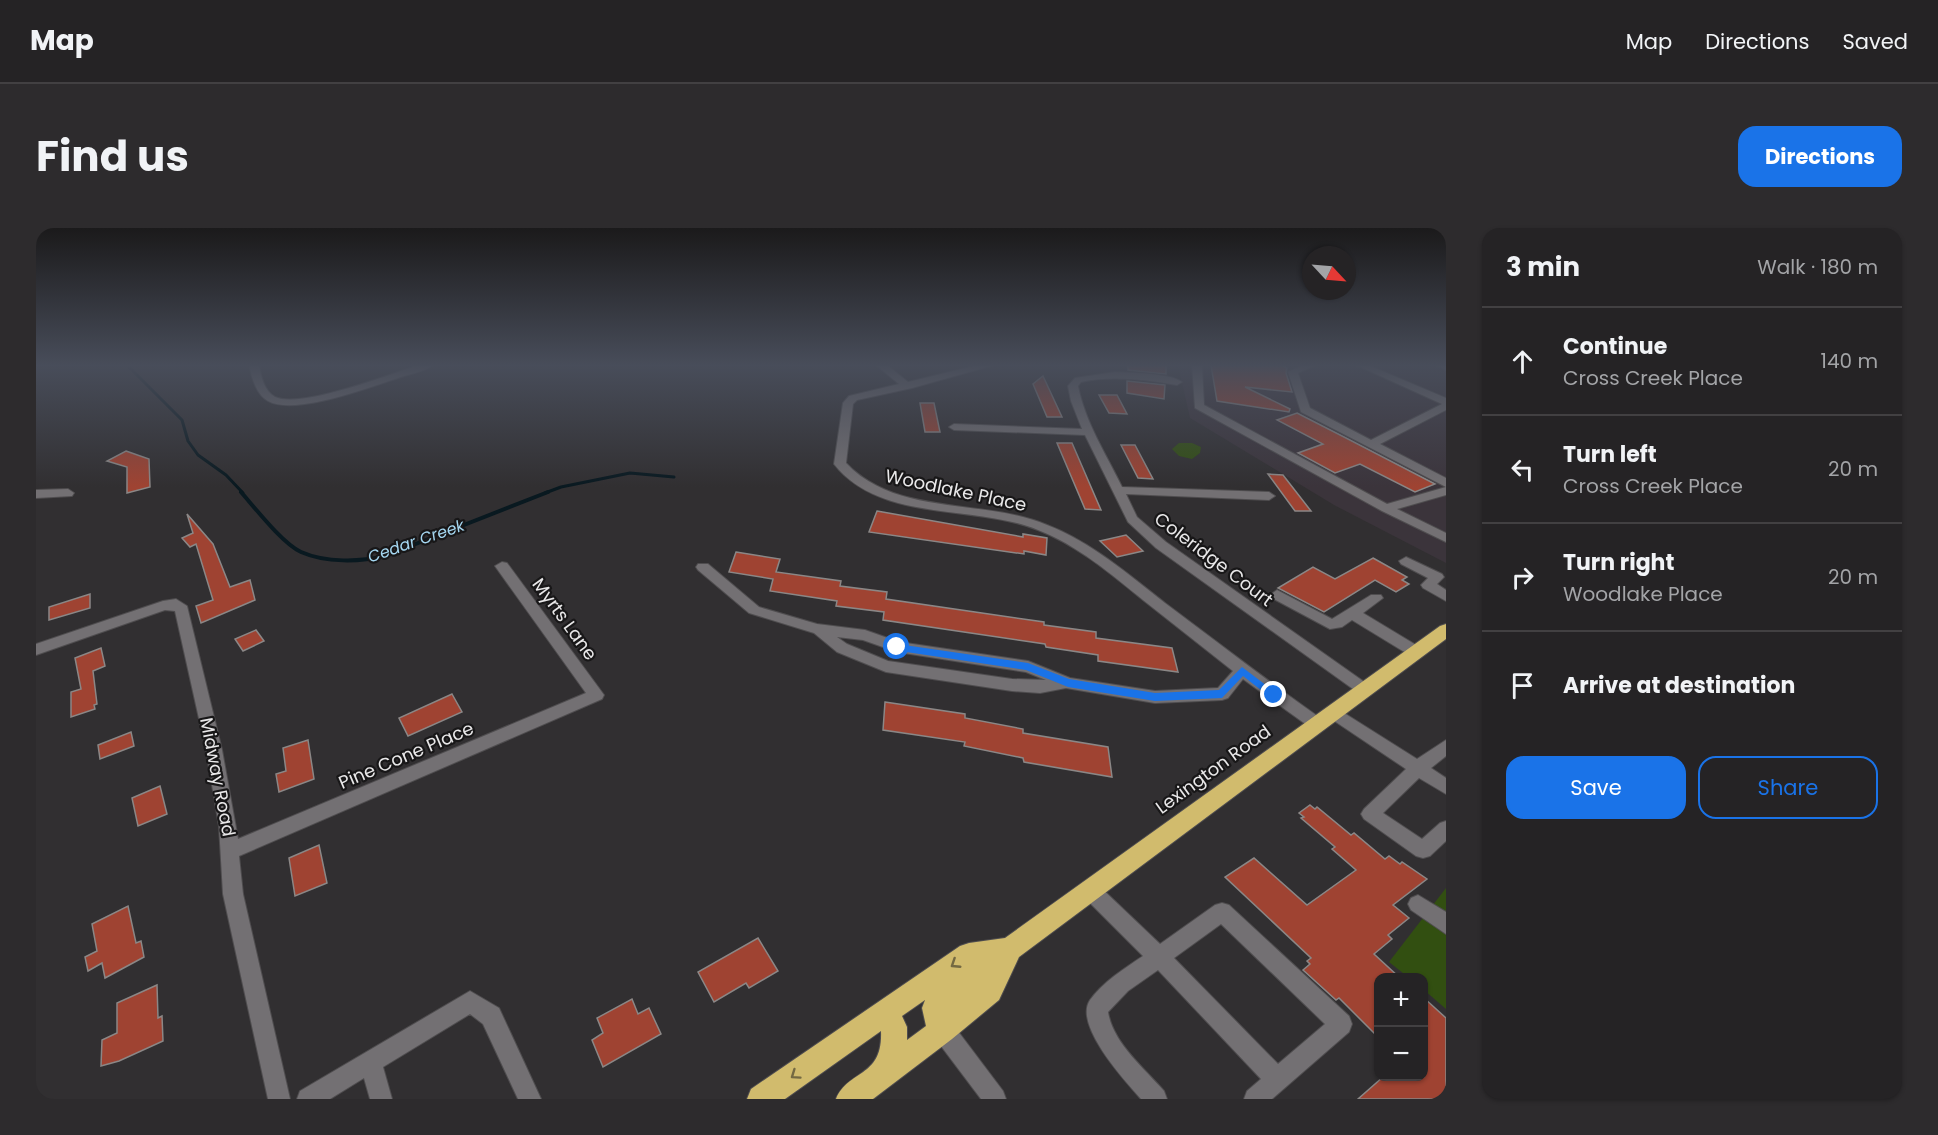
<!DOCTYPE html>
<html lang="en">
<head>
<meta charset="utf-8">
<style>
	:root { --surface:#252325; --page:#2d2b2d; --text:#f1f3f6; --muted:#a3a4a7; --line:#424042; --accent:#1a73e8 }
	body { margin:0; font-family:Poppins,sans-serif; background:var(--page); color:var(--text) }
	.controls { position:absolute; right:18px; bottom:18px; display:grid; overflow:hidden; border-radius:12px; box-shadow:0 2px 4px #0004 }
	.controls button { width:54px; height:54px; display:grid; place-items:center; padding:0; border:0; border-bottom:2px solid var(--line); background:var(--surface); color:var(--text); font:30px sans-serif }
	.compass { position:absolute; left:1266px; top:18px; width:54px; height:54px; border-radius:50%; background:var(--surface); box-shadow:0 2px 4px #0004; rotate:116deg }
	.stop { position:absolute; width:18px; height:18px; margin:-14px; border:4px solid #1a73e8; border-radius:50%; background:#fff }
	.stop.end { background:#1a73e8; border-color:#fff; box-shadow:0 2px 6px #0008 }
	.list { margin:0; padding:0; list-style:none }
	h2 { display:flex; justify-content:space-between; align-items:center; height:78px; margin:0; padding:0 24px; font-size:26px }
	h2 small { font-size:20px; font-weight:400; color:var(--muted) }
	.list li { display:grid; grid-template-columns:39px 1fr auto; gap:18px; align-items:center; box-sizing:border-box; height:108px; padding:0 24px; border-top:2px solid var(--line) }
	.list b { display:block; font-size:22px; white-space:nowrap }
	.list p { margin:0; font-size:20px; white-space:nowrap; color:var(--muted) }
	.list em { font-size:20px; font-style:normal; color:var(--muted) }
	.actions { display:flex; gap:12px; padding:18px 24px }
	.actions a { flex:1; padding:14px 0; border:2px solid var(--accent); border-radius:18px; text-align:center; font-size:21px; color:var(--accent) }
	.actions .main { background:var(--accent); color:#fff }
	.icon { flex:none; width:33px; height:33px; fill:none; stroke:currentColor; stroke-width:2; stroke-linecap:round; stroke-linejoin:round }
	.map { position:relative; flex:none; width:1410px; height:871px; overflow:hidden; border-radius:18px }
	header { display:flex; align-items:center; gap:36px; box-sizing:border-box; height:84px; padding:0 30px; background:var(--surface); border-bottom:2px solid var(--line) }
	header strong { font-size:28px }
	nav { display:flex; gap:33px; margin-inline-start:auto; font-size:21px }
	.intro { display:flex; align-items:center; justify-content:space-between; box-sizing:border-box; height:144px; padding:0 36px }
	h1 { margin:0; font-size:42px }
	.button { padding:15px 27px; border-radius:18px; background:var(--accent); color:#fff; font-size:21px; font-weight:700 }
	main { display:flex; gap:36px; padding:0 36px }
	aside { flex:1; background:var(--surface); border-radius:18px; box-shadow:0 2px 4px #0004 }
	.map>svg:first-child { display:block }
	.built { fill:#3b343b }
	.green { fill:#324f11 }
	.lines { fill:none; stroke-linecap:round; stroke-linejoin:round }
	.stream-far1 { stroke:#091920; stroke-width:3 }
	.stream { stroke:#091920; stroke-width:4 }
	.building { fill:#9f4332; stroke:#8b8786; stroke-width:1.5 }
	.minor-casing { stroke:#4f4d4f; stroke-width:2 }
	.highway-casing { stroke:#4f4d4f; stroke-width:2 }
	.minor { fill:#737073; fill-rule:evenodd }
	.highway { fill:#d1bb6d; fill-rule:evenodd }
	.oneway { stroke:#746942 }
	.route { fill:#1a73e8 }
	.labels { text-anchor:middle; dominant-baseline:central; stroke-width:4.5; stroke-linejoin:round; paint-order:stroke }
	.far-water-label { font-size:16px; font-style:italic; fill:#a5d7f1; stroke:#181718 }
	.street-label { font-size:18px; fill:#e9e8e9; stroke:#181718 }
</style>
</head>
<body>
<header>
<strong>Map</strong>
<nav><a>Map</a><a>Directions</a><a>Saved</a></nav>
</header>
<div class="intro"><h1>Find us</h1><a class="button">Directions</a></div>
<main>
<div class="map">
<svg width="1410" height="871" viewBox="0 0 1410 871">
	<rect width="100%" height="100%" fill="#312f31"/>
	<path class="built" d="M1142,137H1410V335L1298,277L1154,190Z"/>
	<g class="green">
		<path d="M1143,215H1156L1165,219L1164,225L1156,231L1143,228L1136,221Z"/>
		<path d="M1410,660V781L1388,762V750L1372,749L1353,734Z"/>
	</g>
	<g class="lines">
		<g class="stream-far1">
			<path d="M91,137L146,192L152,213L162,227L190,247L207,265"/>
			<path d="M509,265L525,259L594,245L638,249"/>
		</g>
		<path class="stream" d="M205,264C219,280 247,316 265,324C290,335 324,334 349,328L512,264"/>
	</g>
	<g class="building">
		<path d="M1092,137H1130V146L1092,142Z"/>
		<path d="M1175,137H1246L1251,140L1250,145L1256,164L1209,159L1254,181L1253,184L1181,173Z"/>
		<path d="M1007,148L1026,189H1011L997,156Z"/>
		<path d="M1091,153L1129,157L1128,171L1091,165Z"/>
		<path d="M1063,167H1081L1091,186L1073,185Z"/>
		<path d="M884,175H898L904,204H889Z"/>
		<path d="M1261,185L1312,211L1399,256L1379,264L1324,236L1299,245L1262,225L1287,216L1241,192Z"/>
		<path d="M1021,215H1036L1065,282L1049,281Z"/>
		<path d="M1085,217H1099L1117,251L1102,250Z"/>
		<path d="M90,223L113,231L114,259L91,265V239L71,233Z"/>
		<path d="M1232,246L1247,247L1275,283H1259Z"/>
		<path d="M841,283L987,309V306L1011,310L1010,327L988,323V326L833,304Z"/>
		<path d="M151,286L177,316L194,359L214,352L219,372L165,395L160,378L177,372L160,316L154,319L146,310L157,305Z"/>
		<path d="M1090,307L1107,323L1081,329L1064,313Z"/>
		<path d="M700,324L744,331L740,344L805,353L804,358L851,364L850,371L1008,394V397L1060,404V410L1136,420L1142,444L1062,433V427L1010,419L1009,416L847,392L848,384L800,378L801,373L734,363L737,351L693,344Z"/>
		<path d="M1337,330L1371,349L1366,352L1373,356L1360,364L1339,352L1288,384L1242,360L1277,339L1299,351Z"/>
		<path d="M54,366V380L13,392V379Z"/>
		<path d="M220,402L228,413L207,423L199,411Z"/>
		<path d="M65,420L69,438L57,443L61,476L58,477L59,481L35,489V464L45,461L39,430Z"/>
		<path d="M416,466L426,484L372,508L363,490Z"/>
		<path d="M849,474L929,486V490L987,501V505L1072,519L1076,549L988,534L987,530L928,518L929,514L847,502Z"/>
		<path d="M95,504L98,518L64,531L62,517Z"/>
		<path d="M272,512L278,551L243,564L240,546L250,543L247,520Z"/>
		<path d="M124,558L131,586L102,598L96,570Z"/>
		<path d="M1274,577L1279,581L1281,579L1315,607L1318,605L1349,631L1353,628L1364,636L1366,634L1391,651L1357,677L1373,690L1352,707L1356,711L1338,726L1364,750H1342V809L1303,770L1300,772L1267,742L1274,736L1271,733L1275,730L1189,649L1218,630L1271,677L1320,642L1296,621L1299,619L1265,590L1268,589L1263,585Z"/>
		<path d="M283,617L291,655L259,668L253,630Z"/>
		<path d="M92,678L100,715L105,713L108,729L69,750L66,735L52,743L49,729L61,723L56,696Z"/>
		<path d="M722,710L742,743L713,760L710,755L678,774L662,744Z"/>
		<path d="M121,757L122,790L126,788L127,813L83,833L65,838L66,812L81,805V775Z"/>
		<path d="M1388,770L1410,790V871H1322L1347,849H1388Z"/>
		<path d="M596,771L602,786L613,780L625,806L567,839L556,812L567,805L561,790Z"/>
	</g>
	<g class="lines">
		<defs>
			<g id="minor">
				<path d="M213,137H223C225,148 228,163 239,169C265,181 354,146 383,137H397C388,144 373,146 362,150C334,159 259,188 232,173C220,166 216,150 213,137Z"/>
				<path d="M840,137H851L872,154L942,137H958L876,160L821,172L817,176L810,235C861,289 947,270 1011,297C1055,314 1092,346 1129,375C1181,414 1233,454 1287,492L1289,496L1287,500L1281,502L1275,500L1207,451L1192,470L1186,472L1119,475L1030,460L1004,465L976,463L850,444L801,424L778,405L713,385L662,342L660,339L662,336H672L723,379L781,396L829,402L863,414L992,433L1034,450L1119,463L1182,460L1197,443C1167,419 1137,396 1107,372C1075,346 1041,317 1002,302C939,276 844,295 798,236L807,175L813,168L863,156ZM801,409L827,412L861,424L990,444L1010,452L976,451L852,433L811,416Z"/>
				<path d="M1156,137H1166L1168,177L1351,276L1410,259V267L1361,281L1410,305V314L1346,283L1159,180Z"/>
				<path d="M1267,137H1280L1262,145L1274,180L1335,212L1406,176L1320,137H1332L1410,170V182L1344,216L1410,250V259L1265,184L1252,144Z"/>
				<path d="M1400,137H1410V142Z"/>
				<path d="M1079,144C1095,145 1134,145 1146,154L1141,157C1109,152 1077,147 1045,154L1042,158C1049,194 1070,226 1086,259L1233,264L1239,268L1233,272L1090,266L1101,289L1130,314L1334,458L1337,462L1334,466H1324L1120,320L1092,294L1049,207L918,202L913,199L918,196L1046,201L1035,173L1032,158L1039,150Z"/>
				<path d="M32,261L38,265L36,268L0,270V262Z"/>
				<path d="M1370,329L1406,346L1408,349L1401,356L1410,362V373L1387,360L1385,357L1392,350L1365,336L1363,333Z"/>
				<path d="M466,334L471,335L568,467L566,471L203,628L207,666L254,871H232L187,666L183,598L170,522L139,383L129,382L0,427V416L127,373L140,371L151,378L186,522L202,611L550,465L459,338Z"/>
				<path d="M1241,362L1296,391L1335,367H1345L1347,370L1327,385L1385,420L1387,424L1380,429L1375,428L1316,392L1306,399L1294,401L1236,370L1234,367Z"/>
				<path d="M1297,478L1381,531L1410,512V528L1395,540L1410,550V566L1383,550L1347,585L1386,611L1404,595L1410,593V613L1394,628L1387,630L1380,628L1328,591L1325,586L1328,581L1370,541L1291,488L1289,484L1291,480Z"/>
				<path d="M1055,654L1062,657L1124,716L1179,677L1186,675L1193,677L1313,788L1316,796L1313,804L1236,871H1208L1211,863L1225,851L1122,742L1092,763L1072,784C1077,815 1108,840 1128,863L1131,871H1105C1090,854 1037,797 1054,772C1067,754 1089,740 1107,728L1048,669L1045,663L1048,657ZM1185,696L1289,796L1242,836L1138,730Z"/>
				<path d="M1382,667L1410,684V706L1375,682L1372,676L1375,670Z"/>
				<path d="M434,763L463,780L505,871H482L447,796L434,786L347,839L356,871H334L328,850L294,871H261L264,863Z"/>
				<path d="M907,791L915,794L967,863L970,871H945L899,810L896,802L899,794Z"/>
			</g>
			<path id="highway" d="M1410,396V411L983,729L963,772L916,811L837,871H800C813,841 847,850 845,803L749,871H711L715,861L924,718L933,715L969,710L1404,398ZM889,772L886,780L890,798L871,812V799L866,788Z"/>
		</defs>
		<use href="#minor" class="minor-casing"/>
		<use href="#highway" class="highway-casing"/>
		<use href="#minor" class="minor"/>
		<use href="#highway" class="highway"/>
	</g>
	<defs><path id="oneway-chevron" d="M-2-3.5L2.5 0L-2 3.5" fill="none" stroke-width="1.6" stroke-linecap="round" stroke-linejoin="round" transform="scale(1.5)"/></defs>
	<g class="oneway">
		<use href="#oneway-chevron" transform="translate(919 736) rotate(147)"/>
		<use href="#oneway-chevron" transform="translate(759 847) rotate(145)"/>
	</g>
	<linearGradient id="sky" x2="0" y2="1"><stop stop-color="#1b1a1b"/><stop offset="0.53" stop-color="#484d5a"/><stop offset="1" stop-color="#484d5a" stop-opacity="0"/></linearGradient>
	<rect width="1410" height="259" fill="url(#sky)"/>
	<path class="route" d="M861,416L992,435L1033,451L1119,465L1183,462L1206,439L1243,467L1242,470H1235L1207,448L1186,470L1119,473L1032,459L990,442L857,422L856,419Z"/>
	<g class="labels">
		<g class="far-water-label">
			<text transform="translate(380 313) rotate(-19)">Cedar Creek</text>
		</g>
		<g class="street-label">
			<text transform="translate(920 262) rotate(12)">Woodlake Place</text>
			<text transform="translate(1178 331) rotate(37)">Coleridge Court</text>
			<text transform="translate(529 391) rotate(54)">Myrts Lane</text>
			<text transform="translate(370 527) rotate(-23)">Pine Cone Place</text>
			<text transform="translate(1177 541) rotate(-36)">Lexington Road</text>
			<text transform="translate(182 549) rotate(79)">Midway Road</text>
		</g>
	</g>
</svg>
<div class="controls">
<button>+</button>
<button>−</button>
</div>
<svg class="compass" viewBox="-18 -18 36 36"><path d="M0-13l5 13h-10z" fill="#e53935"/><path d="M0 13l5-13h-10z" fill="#a3a4a7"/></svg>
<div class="stop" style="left:861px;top:419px"></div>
<div class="stop end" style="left:1238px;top:467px"></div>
</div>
<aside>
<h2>3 min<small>Walk · 180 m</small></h2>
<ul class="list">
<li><svg class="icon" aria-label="ahead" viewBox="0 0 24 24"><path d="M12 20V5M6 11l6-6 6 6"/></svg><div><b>Continue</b><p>Cross Creek Place</p></div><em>140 m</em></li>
<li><svg class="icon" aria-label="left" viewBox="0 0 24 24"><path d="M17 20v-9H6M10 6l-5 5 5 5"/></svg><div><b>Turn left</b><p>Cross Creek Place</p></div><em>20 m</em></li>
<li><svg class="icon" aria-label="right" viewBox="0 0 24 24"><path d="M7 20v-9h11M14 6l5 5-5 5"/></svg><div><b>Turn right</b><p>Woodlake Place</p></div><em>20 m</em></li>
<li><svg class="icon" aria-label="arrive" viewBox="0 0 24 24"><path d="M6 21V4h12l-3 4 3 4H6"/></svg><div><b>Arrive at destination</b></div></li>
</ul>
<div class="actions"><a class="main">Save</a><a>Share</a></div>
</aside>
</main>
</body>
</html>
